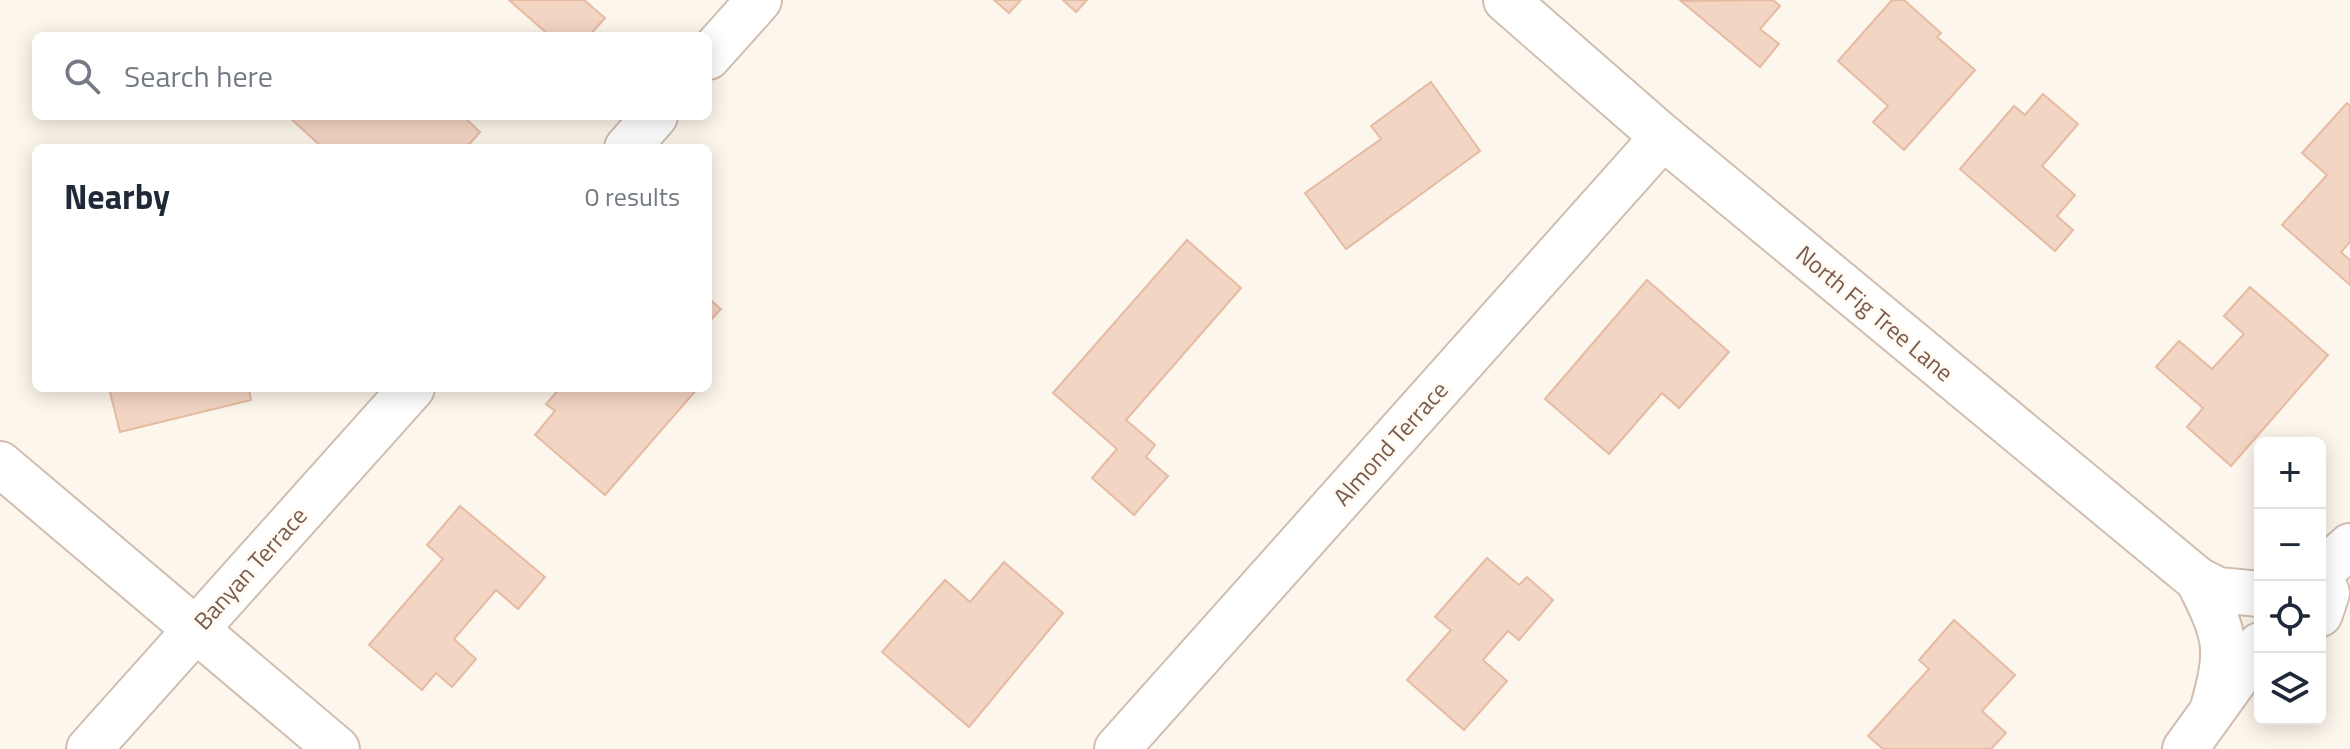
<!DOCTYPE html>
<html lang="en">
<head>
<meta charset="utf-8">
<style>
	:root { --surface:#fff; --page:#f2f2f3; --text:#1f2937; --muted:#747a83; --line:#e0e1e3 }
	body { margin:0; font-family:"Titillium Web",sans-serif; background:var(--page); color:var(--text) }
	.controls { position:absolute; right:24px; bottom:24px; display:grid; overflow:hidden; border-radius:12px; box-shadow:0 4px 20px #0003 }
	.controls button { width:72px; height:72px; display:grid; place-items:center; padding:0; border:0; border-bottom:2px solid var(--line); background:var(--surface); color:var(--text); font:40px sans-serif }
	.list { margin:0; padding:0; list-style:none }
	h2 { display:flex; justify-content:space-between; align-items:center; height:104px; margin:0; padding:0 32px; font-size:34px }
	h2 small { font-size:26px; font-weight:400; color:var(--muted) }
	.icon { flex:none; width:44px; height:44px; fill:none; stroke:currentColor; stroke-width:2; stroke-linecap:round; stroke-linejoin:round }
	.map { position:relative; flex:none; width:2350px; height:749px; overflow:hidden }
	.search { position:absolute; background:var(--surface); box-shadow:0 4px 20px #0003; left:32px; top:32px; width:680px; height:88px; display:flex; align-items:center; gap:20px; box-sizing:border-box; padding:0 28px; border-radius:12px; color:var(--muted); font-size:30px }
	.panel { position:absolute; background:var(--surface); box-shadow:0 4px 20px #0003; left:32px; top:144px; width:680px; height:248px; border-radius:12px }
	.map>svg:first-child { display:block }
	.building { fill:#f3d5c3; stroke:#e6bba3; stroke-width:2 }
	.lines { fill:none; stroke-linecap:round; stroke-linejoin:round }
	.minor-casing { stroke:#d1beb0; stroke-width:48 }
	.minor { stroke:#fff; stroke-width:44 }
	.labels { text-anchor:middle; dominant-baseline:central; stroke-width:6; stroke-linejoin:round; paint-order:stroke }
	.street-label { font-size:24px; fill:#7a5c4d; stroke:#fffaf3 }
</style>
</head>
<body>
<div class="map">
<svg width="2350" height="749" viewBox="0 0 2350 749">
	<rect width="100%" height="100%" fill="#fdf6ec"/>
	<g class="building">
		<path d="M509,0H584L605,18L589,36H550Z"/>
		<path d="M994,0H1021L1009,13Z"/>
		<path d="M1063,0H1087L1076,12Z"/>
		<path d="M1773,0L1780,6L1760,29L1779,44L1760,67L1681,1Z"/>
		<path d="M1892,0H1904L1941,33L1937,37L1975,70L1904,150L1873,122L1888,106L1838,61Z"/>
		<path d="M1431,82L1480,151L1346,249L1305,193L1381,139L1371,126Z"/>
		<path d="M2043,94L2078,124L2042,166L2075,195L2057,216L2073,230L2055,251L1960,169L2014,106L2025,115Z"/>
		<path d="M2347,103L2350,106V242L2341,252L2350,260V285L2282,225L2327,175L2302,153Z"/>
		<path d="M463,116L480,132L466,148H323L289,117Z"/>
		<path d="M1187,240L1241,288L1126,420L1155,445L1146,457L1168,476L1134,515L1092,478L1117,449L1053,393Z"/>
		<path d="M1647,280L1729,352L1679,408L1662,393L1609,454L1545,399Z"/>
		<path d="M2250,287L2328,355L2231,466L2187,427L2203,408L2156,367L2179,341L2212,369L2244,334L2224,316Z"/>
		<path d="M708,298L721,309L708,323Z"/>
		<path d="M109,388H249L251,400L120,432Z"/>
		<path d="M560,388H698L605,495L535,435L555,411L546,404Z"/>
		<path d="M460,506L545,577L518,609L496,590L454,639L476,659L452,687L436,673L422,690L369,645L443,559L427,545Z"/>
		<path d="M1487,558L1519,585L1527,577L1553,600L1519,640L1508,631L1483,660L1507,681L1464,730L1407,680L1451,630L1435,617Z"/>
		<path d="M1004,562L1063,613L969,727L882,652L945,580L970,602Z"/>
		<path d="M1954,620L2015,675L1982,711L2006,733L1991,749H1883L1868,736L1929,669L1919,660Z"/>
	</g>
	<g class="lines">
		<defs>
			<g id="minor">
				<path d="M1506,0L1663,137L2198,580L2218,590L2260,594"/>
				<path d="M708,57L759,0"/>
				<path d="M627,148L655,116"/>
				<path d="M0,464L337,749"/>
				<path d="M2320,573L2350,546"/>
				<path d="M2320,575L2327,593L2320,614"/>
				<path d="M2198,580C2226,636 2230,647 2213,708"/>
				<path d="M89,749L412,388"/>
				<path d="M1117,749L1663,137"/>
				<path d="M2185,749L2260,645"/>
			</g>
		</defs>
		<use href="#minor" class="minor-casing"/>
		<use href="#minor" class="minor"/>
	</g>
	<g class="labels">
		<g class="street-label">
			<text transform="translate(1875 313) rotate(40)">North Fig Tree Lane</text>
			<text transform="translate(1390 443) rotate(-48)">Almond Terrace</text>
			<text transform="translate(250 568) rotate(-48)">Banyan Terrace</text>
		</g>
	</g>
</svg>
<div class="controls">
<button>+</button>
<button>−</button>
<button><svg class="icon" aria-label="locate" viewBox="0 0 24 24"><circle cx="12" cy="12" r="6"/><path d="M12 2v4M12 18v4M2 12h4M18 12h4"/></svg></button>
<button><svg class="icon" aria-label="layers" viewBox="0 0 24 24"><path d="M12 4l9 5-9 5-9-5zM3 14l9 5 9-5"/></svg></button>
</div>
<div class="search"><svg class="icon" aria-label="search" viewBox="0 0 24 24"><circle cx="10" cy="10" r="6"/><path d="M15 15l6 6"/></svg>Search here</div>
<section class="panel">
<h2>Nearby<small>0 results</small></h2>
<ul class="list">
</ul>
</section>
</div>
</body>
</html>
